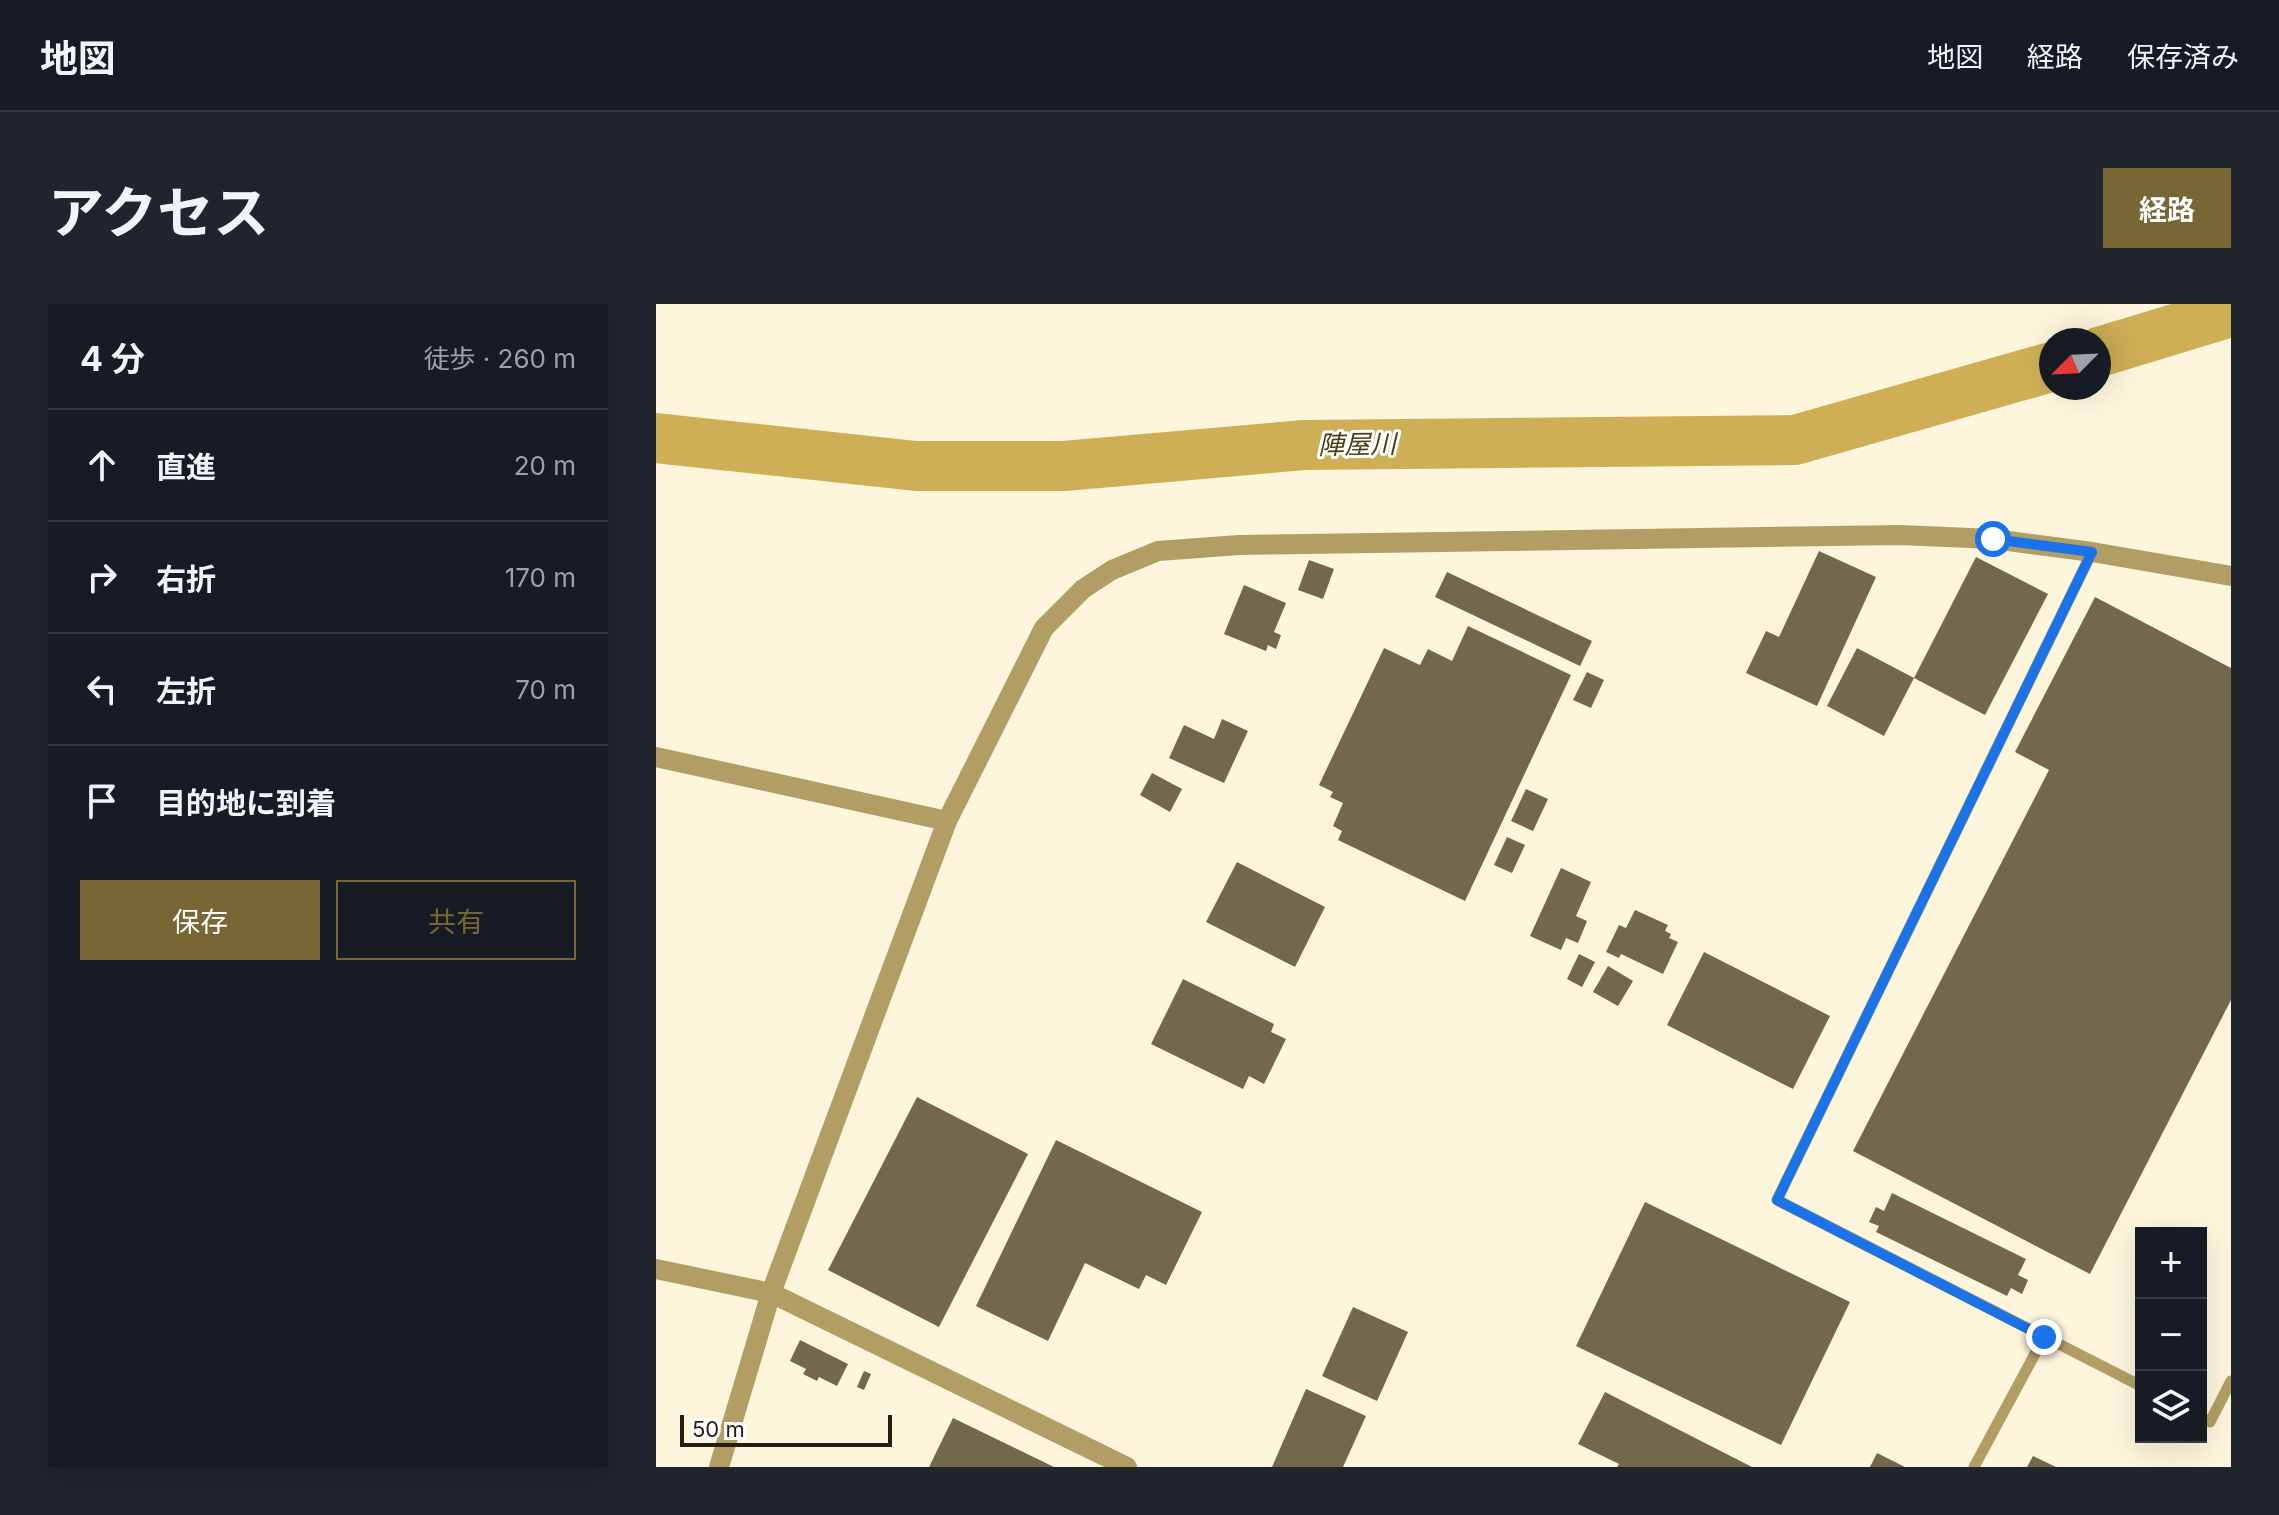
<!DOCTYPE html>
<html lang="ja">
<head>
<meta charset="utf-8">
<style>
	:root { --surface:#171b24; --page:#20242c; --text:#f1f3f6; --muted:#9ea1a6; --line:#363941; --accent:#786735 }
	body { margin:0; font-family:Inter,"Noto Sans JP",sans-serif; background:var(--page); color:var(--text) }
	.controls { position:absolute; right:24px; bottom:24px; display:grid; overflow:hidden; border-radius:0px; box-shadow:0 8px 32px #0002 }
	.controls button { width:72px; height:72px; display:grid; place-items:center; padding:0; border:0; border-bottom:2px solid var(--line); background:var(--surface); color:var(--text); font:40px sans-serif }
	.compass { position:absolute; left:1383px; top:24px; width:72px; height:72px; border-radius:50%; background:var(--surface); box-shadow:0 8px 32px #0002; rotate:246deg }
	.scale { position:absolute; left:24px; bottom:20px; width:212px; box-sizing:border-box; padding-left:8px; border:4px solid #221e13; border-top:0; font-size:22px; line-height:28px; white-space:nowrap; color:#221e13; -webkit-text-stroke:6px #fff; paint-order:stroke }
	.stop { position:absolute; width:24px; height:24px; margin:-18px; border:6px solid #1a73e8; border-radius:50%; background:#fff }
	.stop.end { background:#1a73e8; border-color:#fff; box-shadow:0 2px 8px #0008 }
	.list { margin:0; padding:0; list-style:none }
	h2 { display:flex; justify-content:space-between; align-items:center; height:104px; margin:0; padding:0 32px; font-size:34px }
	h2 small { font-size:26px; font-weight:400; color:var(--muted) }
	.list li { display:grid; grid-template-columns:52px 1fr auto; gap:24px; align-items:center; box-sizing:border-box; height:112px; padding:0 32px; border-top:2px solid var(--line) }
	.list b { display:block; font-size:30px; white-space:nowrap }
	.list em { font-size:26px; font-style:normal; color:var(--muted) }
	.actions { display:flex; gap:16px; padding:24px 32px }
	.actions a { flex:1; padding:18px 0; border:2px solid var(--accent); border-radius:0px; text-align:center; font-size:28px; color:var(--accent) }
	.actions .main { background:var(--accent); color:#fff }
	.icon { flex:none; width:44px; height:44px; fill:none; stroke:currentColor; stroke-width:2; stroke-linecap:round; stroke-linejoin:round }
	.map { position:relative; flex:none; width:1575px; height:1163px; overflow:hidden; border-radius:0px }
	header { display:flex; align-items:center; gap:48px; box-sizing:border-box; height:112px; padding:0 40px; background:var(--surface); border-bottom:2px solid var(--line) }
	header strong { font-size:38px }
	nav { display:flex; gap:44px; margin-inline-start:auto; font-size:28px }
	.intro { display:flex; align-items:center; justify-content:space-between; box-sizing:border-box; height:192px; padding:0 48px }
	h1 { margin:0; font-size:56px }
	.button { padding:20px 36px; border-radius:0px; background:var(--accent); color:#fff; font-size:28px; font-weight:700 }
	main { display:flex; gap:48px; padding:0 48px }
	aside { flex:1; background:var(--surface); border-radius:0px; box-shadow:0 8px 32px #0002 }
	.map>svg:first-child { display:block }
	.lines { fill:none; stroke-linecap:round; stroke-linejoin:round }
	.river { stroke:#ceaf55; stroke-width:50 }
	.building { fill:#72694d }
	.service { stroke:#b29e65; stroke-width:11 }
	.minor { stroke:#b29e65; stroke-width:20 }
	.tertiary { stroke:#b29e65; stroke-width:20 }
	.route { stroke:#1a73e8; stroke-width:10 }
	.labels { text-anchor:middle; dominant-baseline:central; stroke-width:6; stroke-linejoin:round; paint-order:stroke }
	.water-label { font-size:26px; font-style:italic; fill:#4a3d16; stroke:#fff }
</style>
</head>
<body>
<header>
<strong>地図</strong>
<nav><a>地図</a><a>経路</a><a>保存済み</a></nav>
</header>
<div class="intro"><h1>アクセス</h1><a class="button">経路</a></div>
<main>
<aside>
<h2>4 分<small>徒歩 · 260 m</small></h2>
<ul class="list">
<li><svg class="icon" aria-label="ahead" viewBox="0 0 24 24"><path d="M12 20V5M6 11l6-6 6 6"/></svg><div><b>直進</b></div><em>20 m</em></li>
<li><svg class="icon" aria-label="right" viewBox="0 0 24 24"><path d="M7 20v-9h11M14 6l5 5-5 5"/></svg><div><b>右折</b></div><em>170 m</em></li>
<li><svg class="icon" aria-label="left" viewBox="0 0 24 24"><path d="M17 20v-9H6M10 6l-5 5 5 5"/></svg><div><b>左折</b></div><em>70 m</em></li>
<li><svg class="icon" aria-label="arrive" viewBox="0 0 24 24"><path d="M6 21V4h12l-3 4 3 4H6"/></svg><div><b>目的地に到着</b></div></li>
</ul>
<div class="actions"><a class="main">保存</a><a>共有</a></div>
</aside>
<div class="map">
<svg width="1575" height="1163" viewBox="0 0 1575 1163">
	<rect width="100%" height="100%" fill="#fdf5dc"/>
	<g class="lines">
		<g class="river">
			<path d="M1443,48L1575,8"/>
			<path d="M0,134L260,162H408L648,141L1139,136L1395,63"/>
		</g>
	</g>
	<g class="building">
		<path d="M1163,247L1220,273L1161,402L1090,369L1110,327L1123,333Z"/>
		<path d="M1320,253L1392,290L1329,411L1258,374Z"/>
		<path d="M653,256L678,265L667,295L642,286Z"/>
		<path d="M791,268L936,337L924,362L779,293Z"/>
		<path d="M588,281L630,299L618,328L625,331L620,345L612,341L610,347L568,330Z"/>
		<path d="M1439,293L1575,364V696L1434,970L1197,847L1393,466L1359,448Z"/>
		<path d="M812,322L915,371L809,597L682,536L686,527L677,522L687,499L674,493L677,488L663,481L728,344L764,361L772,345L796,357Z"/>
		<path d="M1201,344L1258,374L1228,432L1171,402Z"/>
		<path d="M931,368L948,376L935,404L917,396Z"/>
		<path d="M566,415L592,427L568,479L513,454L528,421L558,435Z"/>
		<path d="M496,469L526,485L514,508L484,491Z"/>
		<path d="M870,485L892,495L877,527L855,517Z"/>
		<path d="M851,533L869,541L856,569L838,561Z"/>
		<path d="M581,558L669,603L639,663L550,618Z"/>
		<path d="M905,564L935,578L920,612L931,617L922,639L910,634L905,646L874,632Z"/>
		<path d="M979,606L1012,621L1009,627L1015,630L1013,634L1022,638L1007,670L965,650L963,654L950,648L963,621L970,624Z"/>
		<path d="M1048,648L1174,712L1137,785L1011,721Z"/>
		<path d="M923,650L939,658L926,683L911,675Z"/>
		<path d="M952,662L977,677L962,702L937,688Z"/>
		<path d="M527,675L618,720L615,728L630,735L608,780L593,772L587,785L495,740Z"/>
		<path d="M261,793L372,850L283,1023L172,966Z"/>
		<path d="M400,836L546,908L510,981L490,971L483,985L429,959L392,1037L320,1002Z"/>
		<path d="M1236,889L1370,955L1362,971L1372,976L1366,990L1355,984L1351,992L1220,928L1223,922L1213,918L1220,903L1228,907Z"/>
		<path d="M989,898L1194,998L1125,1141L920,1042Z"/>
		<path d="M697,1003L752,1028L721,1097L666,1072Z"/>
		<path d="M144,1036L192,1060L181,1082L163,1073L161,1077L147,1070L150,1065L134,1057Z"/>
		<path d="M208,1067L215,1070L208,1086L201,1083Z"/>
		<path d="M650,1085L710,1112L687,1163H616Z"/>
		<path d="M949,1088L1096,1163H961L963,1160L922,1140Z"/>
		<path d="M297,1114L398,1163H273Z"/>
		<path d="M1221,1149L1249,1163H1214Z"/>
		<path d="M1377,1152L1400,1163H1371Z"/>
	</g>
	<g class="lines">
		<g class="service">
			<path d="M1436,248L1121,896L1485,1082"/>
			<path d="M1545,1113L1554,1118L1575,1077"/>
			<path d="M1318,1163L1388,1033"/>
		</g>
		<g class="minor">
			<path d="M0,453L291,517"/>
			<path d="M115,989L291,517L388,324L427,285L456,266L502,247L583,241L1244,231L1337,235L1436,248L1575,272"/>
		</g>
		<g class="tertiary">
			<path d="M0,965L115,989L471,1163"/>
			<path d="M63,1163L115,989"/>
		</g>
	</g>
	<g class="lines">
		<path class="route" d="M1337,235L1436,248L1121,896L1388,1033"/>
	</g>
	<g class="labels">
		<g class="water-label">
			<text transform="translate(701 140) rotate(-1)">陣屋川</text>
		</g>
	</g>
</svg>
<div class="controls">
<button>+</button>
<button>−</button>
<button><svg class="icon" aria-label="layers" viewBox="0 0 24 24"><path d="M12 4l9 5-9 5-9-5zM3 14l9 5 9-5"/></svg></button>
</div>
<svg class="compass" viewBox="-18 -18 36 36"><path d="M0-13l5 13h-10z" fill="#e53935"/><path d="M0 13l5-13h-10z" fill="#9ea1a6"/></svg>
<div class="scale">50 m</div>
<div class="stop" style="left:1337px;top:235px"></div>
<div class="stop end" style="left:1388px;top:1033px"></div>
</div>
</main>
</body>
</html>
